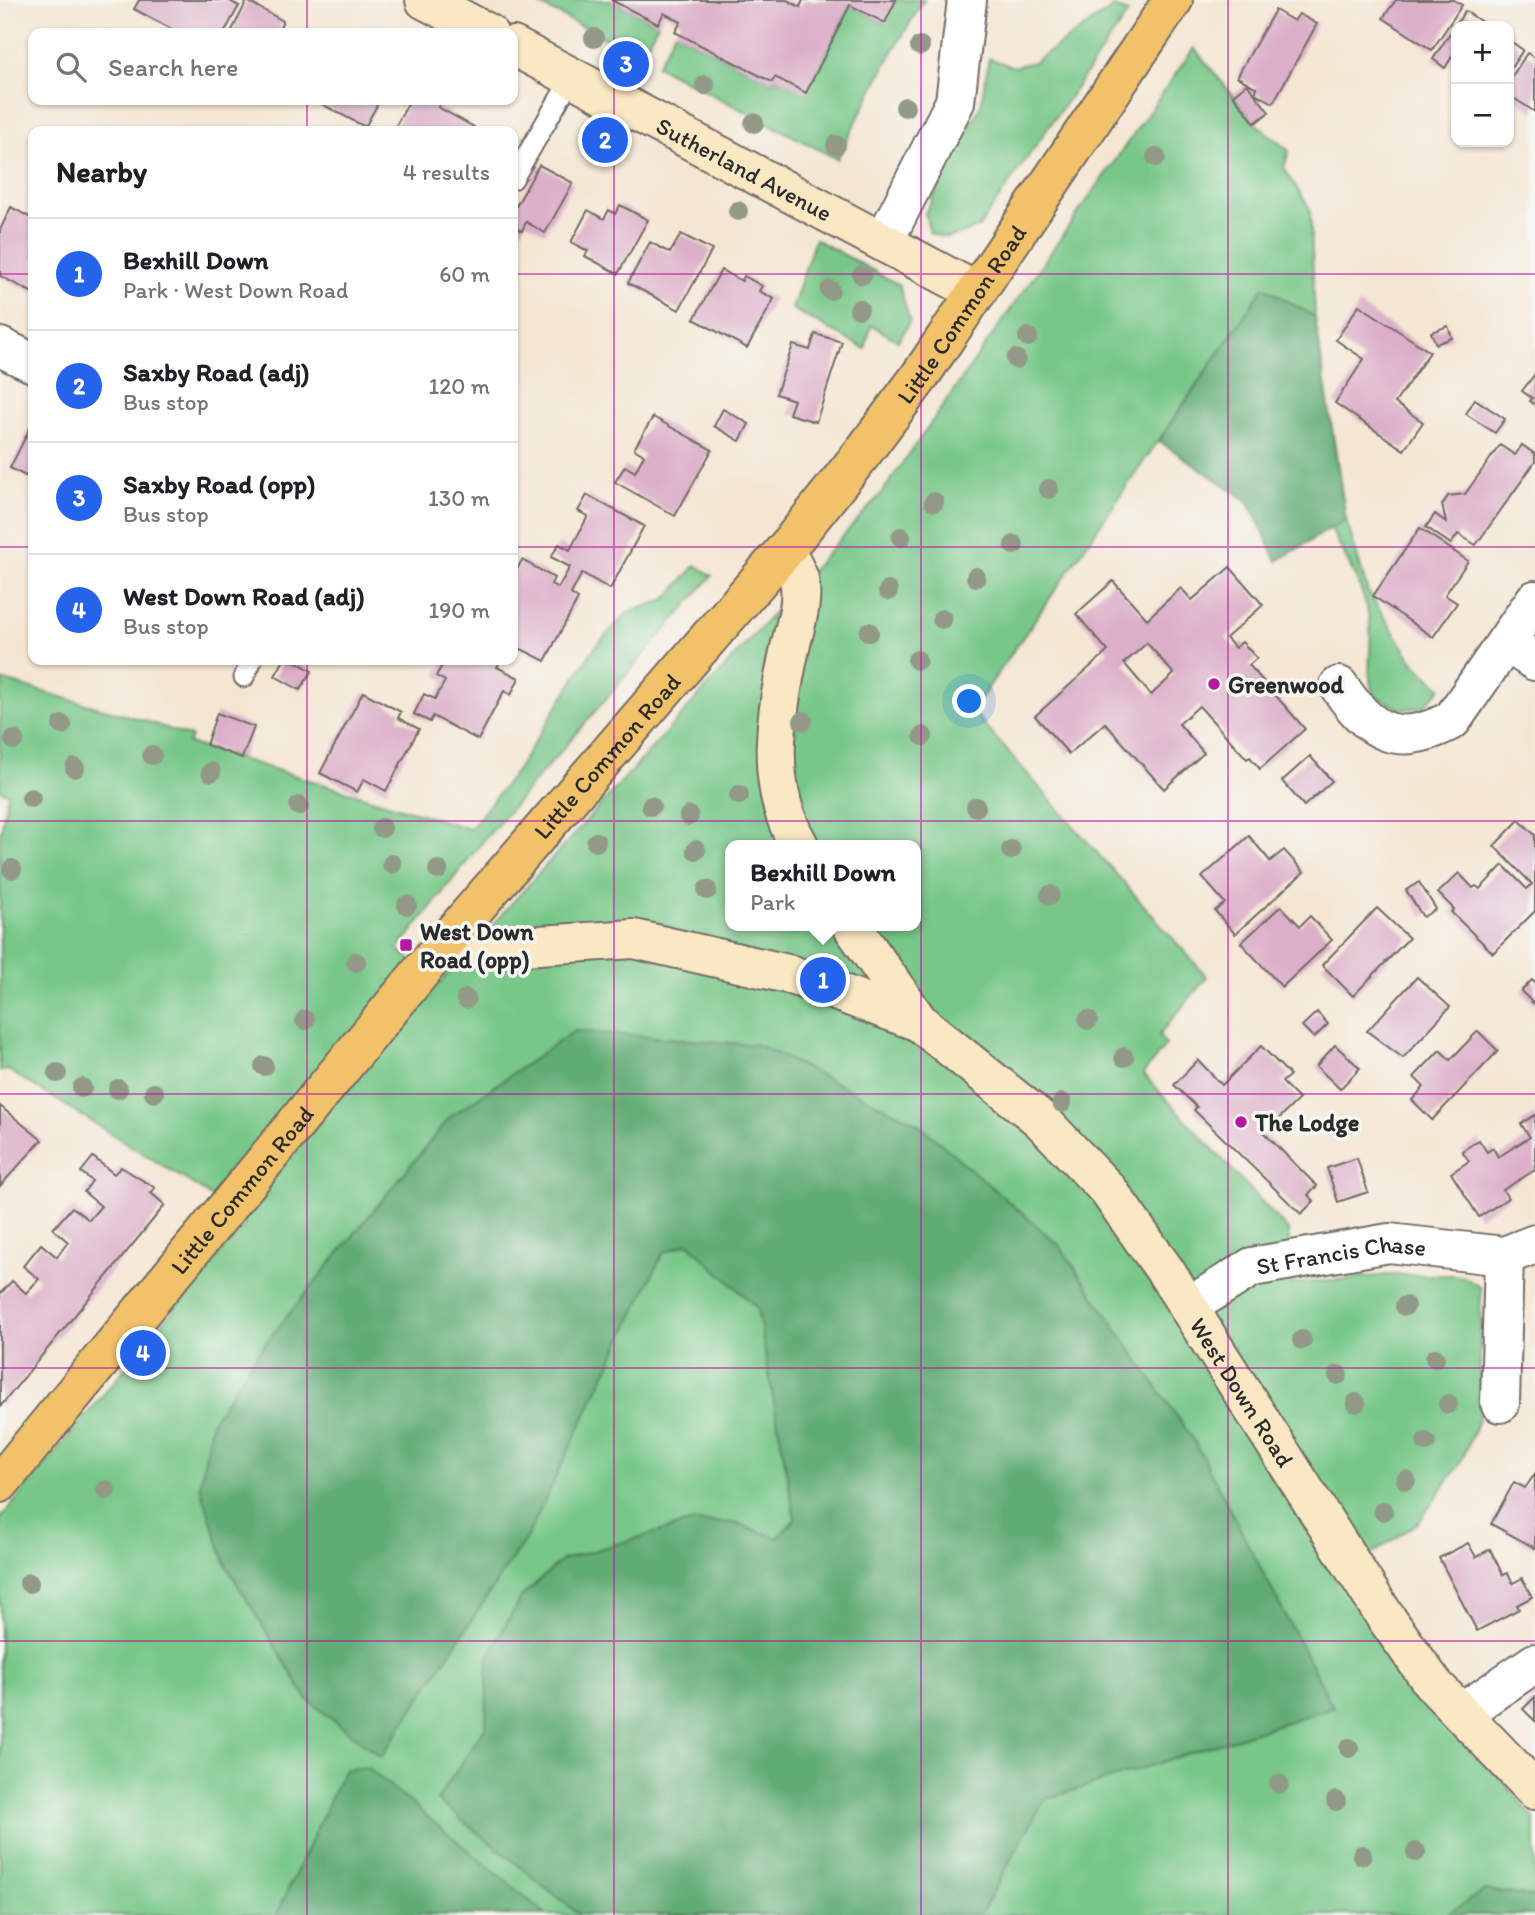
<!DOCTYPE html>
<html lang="en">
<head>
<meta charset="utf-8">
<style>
	:root { --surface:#fff; --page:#f2f2f2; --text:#202124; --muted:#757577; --line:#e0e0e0; --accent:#2563eb }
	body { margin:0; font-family:Itim,sans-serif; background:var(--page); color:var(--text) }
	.controls { position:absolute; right:21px; top:21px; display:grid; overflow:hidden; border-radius:14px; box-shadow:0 2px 5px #0004 }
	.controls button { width:63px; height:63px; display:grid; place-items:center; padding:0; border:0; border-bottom:2px solid var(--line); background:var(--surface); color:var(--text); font:35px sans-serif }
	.you { position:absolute; left:970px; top:702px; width:24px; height:24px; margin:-18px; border:5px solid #fff; border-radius:50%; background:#1a73e8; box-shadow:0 0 0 10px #1a73e833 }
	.badge { display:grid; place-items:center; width:46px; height:46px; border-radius:50%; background:var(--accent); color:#fff; font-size:23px; font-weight:700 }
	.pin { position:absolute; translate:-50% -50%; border:4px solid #fff; box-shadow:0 2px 7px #0006 }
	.popup { position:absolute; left:725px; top:840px; width:196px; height:91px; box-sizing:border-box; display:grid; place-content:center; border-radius:14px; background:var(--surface); filter:drop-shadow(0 2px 5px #0005); font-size:23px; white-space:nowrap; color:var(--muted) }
	.popup b { font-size:26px; color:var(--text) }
	.popup::after { content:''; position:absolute; left:50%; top:100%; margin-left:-14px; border:14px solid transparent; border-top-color:var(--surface) }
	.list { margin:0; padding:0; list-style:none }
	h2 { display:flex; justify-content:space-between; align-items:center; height:91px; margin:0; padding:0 28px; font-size:30px }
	h2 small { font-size:23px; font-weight:400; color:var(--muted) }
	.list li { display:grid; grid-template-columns:46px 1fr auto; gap:21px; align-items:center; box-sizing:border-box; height:112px; padding:0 28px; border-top:2px solid var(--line) }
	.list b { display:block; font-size:26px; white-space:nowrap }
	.list p { margin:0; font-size:23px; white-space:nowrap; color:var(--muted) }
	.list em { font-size:23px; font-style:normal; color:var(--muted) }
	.icon { flex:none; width:38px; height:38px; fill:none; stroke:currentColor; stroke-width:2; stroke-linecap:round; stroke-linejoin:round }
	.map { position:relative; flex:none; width:1535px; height:1915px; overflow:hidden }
	.search { position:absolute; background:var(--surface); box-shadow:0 2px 5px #0004; left:28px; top:28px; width:490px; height:77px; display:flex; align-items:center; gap:18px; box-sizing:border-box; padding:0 24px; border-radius:14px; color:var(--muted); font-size:26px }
	.panel { position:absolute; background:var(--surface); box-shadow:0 2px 5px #0004; left:28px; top:126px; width:490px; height:539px; border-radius:14px }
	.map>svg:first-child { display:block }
	.green { fill:#77c788; stroke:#51795a; stroke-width:2; fill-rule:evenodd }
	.forest { fill:#61ac74; stroke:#466c50; stroke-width:2 }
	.building { fill:#dcafc8; fill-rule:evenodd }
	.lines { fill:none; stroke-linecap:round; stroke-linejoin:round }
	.lane-casing { stroke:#716c66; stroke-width:23 }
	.street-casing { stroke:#716c66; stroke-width:42 }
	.secondary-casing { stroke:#716c66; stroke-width:42 }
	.highway-casing { stroke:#716c66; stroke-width:42 }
	.lane { stroke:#fff; stroke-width:19 }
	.street { stroke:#fff; stroke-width:38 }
	.secondary { stroke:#fae7c3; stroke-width:38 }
	.highway { stroke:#f2c26a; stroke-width:38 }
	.tree { fill:#929986 }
	.grid { fill:none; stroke:#b5179e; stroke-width:2; stroke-opacity:0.55 }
	.poi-dot { fill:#b5179e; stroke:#f6f6f2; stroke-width:2.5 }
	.labels { text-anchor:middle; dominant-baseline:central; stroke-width:7; stroke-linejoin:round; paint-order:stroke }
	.street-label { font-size:24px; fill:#2b2b2b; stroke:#f6f6f2 }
	.poi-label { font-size:24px; font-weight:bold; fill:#2b2b2b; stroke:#f6f6f2; text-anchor:start }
</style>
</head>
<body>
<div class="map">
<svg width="1535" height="1915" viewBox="0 0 1535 1915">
	<rect width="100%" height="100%" fill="#f6f6f2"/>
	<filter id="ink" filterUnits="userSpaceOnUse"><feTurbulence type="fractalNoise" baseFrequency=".0143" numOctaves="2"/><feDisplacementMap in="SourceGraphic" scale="14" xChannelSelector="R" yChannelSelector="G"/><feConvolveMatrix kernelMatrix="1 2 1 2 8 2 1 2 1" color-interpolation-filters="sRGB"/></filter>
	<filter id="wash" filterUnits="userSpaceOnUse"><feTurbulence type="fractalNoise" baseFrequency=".00686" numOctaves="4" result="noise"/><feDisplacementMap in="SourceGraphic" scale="28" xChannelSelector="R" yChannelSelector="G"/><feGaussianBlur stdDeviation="1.57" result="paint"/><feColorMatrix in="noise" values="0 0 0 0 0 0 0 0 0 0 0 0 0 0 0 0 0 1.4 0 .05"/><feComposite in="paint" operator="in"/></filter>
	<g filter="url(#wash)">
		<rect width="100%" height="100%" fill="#f4e6d3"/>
		<g class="green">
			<path d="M531,0H611L658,24L640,57Z"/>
			<path d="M896,0H924L889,58L837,159L657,66L675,32L772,82L775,77L806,92L850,5L884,23Z"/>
			<path d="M1114,7L1128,13L979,227C961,234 949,242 930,233L925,213L981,105L989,58L1013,67L1034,62Z"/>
			<path d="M1194,48L1255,123L1289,151L1284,168L1310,209L1315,317L1264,287L972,711L1207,977L1159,1035L1166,1045L1143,1074L1288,1230L1292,1284L1390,1275H1453L1464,1277L1481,1288L1479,1418L1462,1460L1419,1522L1343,1574L1404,1665L1535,1819V1915H0V1519L245,1224L199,1188L8,1070L0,1071V836L8,793L0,790V692L4,687L1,680L146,721L191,737L188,743L470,829L517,770L594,648L627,613L666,599L696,565L712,576L484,840L398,949L439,984L881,494ZM730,845H916V926H730Z"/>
			<path d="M815,239L899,285L910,321L898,341L871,325L865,349L792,309Z"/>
			<path d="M1346,519L1368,592L1414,663L1441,688L1422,708L1400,709L1373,695C1366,671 1372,649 1370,625C1366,590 1346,559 1331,529Z"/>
		</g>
		<g class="forest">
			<path d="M1264,287L1315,317L1346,519L1277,561L1248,501L1159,441Z"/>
			<path d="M574,1031L759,1045L917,1123L1059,1245L1196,1444L1333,1707L1044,1800L980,1915H580L437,1800L486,1726L488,1657L521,1597L562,1560L692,1522L735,1523L778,1538L795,1519L757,1308L688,1243L663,1253L528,1535L381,1757L307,1699L226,1565L200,1486L211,1423L262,1347L450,1117Z"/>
			<path d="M367,1767L547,1915H276L344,1770Z"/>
			<path d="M1485,1890L1535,1897V1915H1446Z"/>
		</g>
		<g id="blocks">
			<g class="building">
				<path d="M139,0H228L239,6L224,33H179L134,9Z"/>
				<path d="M611,0H787L800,7L803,0H896L885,23L850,5L806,93L775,77L772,82L675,32L681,22L664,13L658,24Z"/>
				<path d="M1396,0H1454L1462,5L1432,50L1383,18Z"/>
				<path d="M247,1L283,21L277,33L231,32Z"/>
				<path d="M1275,10L1294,21L1299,14L1317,24L1273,103L1255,93L1257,88L1237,77Z"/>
				<path d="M1465,11L1488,26H1456V50L1445,68L1433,59Z"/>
				<path d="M1509,40L1523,50L1509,71Z"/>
				<path d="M1527,53L1535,58V112L1509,95V81Z"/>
				<path d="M1247,84L1269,112L1255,123L1233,95Z"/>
				<path d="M314,100H380L365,127Z"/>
				<path d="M410,100H442L438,107L474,127L471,131H393Z"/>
				<path d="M539,165L573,183L545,233L526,222L522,231L513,226V212Z"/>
				<path d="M620,205L648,220L618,274L585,256L588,251L571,242L588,210L604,219L609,210L615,214Z"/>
				<path d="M11,207L33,219V293L0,276V230Z"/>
				<path d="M681,234L712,250L679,310L628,283L650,242L670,253Z"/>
				<path d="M721,270L742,281L744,276L762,286L759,291L774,299L747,348L694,319Z"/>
				<path d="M1359,305L1430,352L1395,403L1423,422L1404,450L1335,403L1364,359L1336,340Z"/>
				<path d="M1448,326L1452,338L1436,344L1431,332Z"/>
				<path d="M815,334L842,342L816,422L789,414L794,400L776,394L793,345L810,350Z"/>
				<path d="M1535,374V405L1530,401L1532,398L1522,391Z"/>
				<path d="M1475,399L1505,419L1495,433L1466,414Z"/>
				<path d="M723,409L749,424L740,441L714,426Z"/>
				<path d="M653,417L712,450L675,516L615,482L625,466L635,472L644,455L634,449Z"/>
				<path d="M33,422V480L10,468Z"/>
				<path d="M1500,445L1515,455L1522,445L1535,454V462L1476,545L1458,534L1451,544L1426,527L1435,514L1446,522L1442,505L1448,496L1465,494Z"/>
				<path d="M587,495L644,526L610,589L582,573L571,594L578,599L545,661L513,645V577L522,560L554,578L551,584L558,588L570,567L551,557L559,544L570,550L588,516L578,511Z"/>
				<path d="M1420,528L1468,561L1445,595L1457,603L1433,637L1373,596Z"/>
				<path d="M1230,567L1263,605L1226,638L1235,648L1242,642L1257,658L1249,665L1305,729L1260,769L1250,757L1247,759L1199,706L1179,724L1204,753L1164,789L1105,723L1069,754L1035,716L1108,651L1076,614L1113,581L1147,619L1181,588L1192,600ZM1147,643L1174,674L1151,695L1124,663Z"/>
				<path d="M284,660H293L312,671L300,690L275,676Z"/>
				<path d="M445,660H501L497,667L519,678L511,695L504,691L478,740L433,716L430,722L414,714L424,694L435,699L445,681L436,676Z"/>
				<path d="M363,692L401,712L398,718L419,729L386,791L364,779L357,792L320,773Z"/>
				<path d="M217,713L254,727L242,758L206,745Z"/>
				<path d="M1310,756L1332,781L1304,806L1282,781Z"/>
				<path d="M1519,820L1535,835V911L1493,953L1451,912L1454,909L1438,893L1459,873L1473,888L1476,886L1480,889L1503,865L1527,889L1532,884L1494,846Z"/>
				<path d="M1249,836L1270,861L1284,850L1304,872L1235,934L1215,911L1225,903L1202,877Z"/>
				<path d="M1419,882L1436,909L1423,917L1406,890Z"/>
				<path d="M1281,906L1300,926L1310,916L1332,940L1282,987L1241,943Z"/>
				<path d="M1377,908L1409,938L1353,996L1322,965Z"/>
				<path d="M1417,977L1450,1007L1403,1058L1367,1031Z"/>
				<path d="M1532,980L1535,983V1005L1521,991Z"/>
				<path d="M1317,1012L1328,1024L1314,1038L1302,1026Z"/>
				<path d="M1478,1031L1498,1051L1432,1120L1412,1100L1424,1087L1414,1077L1440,1050L1450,1060Z"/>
				<path d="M1335,1045L1360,1068L1340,1089L1316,1066Z"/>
				<path d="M1261,1046L1290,1075L1282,1082L1299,1099L1264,1133L1317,1186L1308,1195L1314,1201L1301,1214L1194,1110L1197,1107L1174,1085L1198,1060L1222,1085Z"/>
				<path d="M0,1106L42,1140L0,1186Z"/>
				<path d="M1535,1115V1170L1503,1190L1508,1198L1479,1217L1451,1173L1469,1161L1462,1151L1479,1140L1487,1152L1493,1148L1498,1157L1530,1137L1521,1124Z"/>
				<path d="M93,1157L114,1174L121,1167L155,1188L151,1193L165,1205L0,1407V1294L12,1281L26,1293L39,1279L23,1266L41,1244L57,1257L62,1250L68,1242L53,1229L72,1207L89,1220L101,1206L84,1192L92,1181L81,1172Z"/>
				<path d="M1357,1158L1368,1192L1338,1202L1327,1168Z"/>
				<path d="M1535,1474V1548L1491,1524L1514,1482L1525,1488Z"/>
				<path d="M1468,1543L1476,1557L1490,1549L1503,1575L1508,1573L1513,1583L1522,1578L1532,1597L1517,1605L1519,1609L1477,1631L1439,1558Z"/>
				<path d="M1535,1697V1721L1523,1709Z"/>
			</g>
		</g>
	</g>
	<g filter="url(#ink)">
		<use href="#blocks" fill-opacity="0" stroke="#716c66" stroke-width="2"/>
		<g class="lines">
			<defs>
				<g id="lane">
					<path d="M513,179L572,77"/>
					<path d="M244,677L252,660"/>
				</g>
				<g id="street">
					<path d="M884,241L955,102L967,0"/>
					<path d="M0,347L33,363"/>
					<path d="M1506,642L1535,661"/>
					<path d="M1339,686C1370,733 1398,749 1452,720L1535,600"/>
					<path id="s1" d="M1188,1307L1252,1267L1389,1243L1504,1256L1535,1244"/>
					<path d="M1500,1403L1504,1256"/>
					<path d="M1462,1713L1535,1663"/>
				</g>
				<g id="secondary">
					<path d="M425,0L488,33"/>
					<path id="s2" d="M513,46L977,292"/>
					<path d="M785,550C789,559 796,570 799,579C804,601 795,626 790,648C776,713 763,784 799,845"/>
					<path d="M852,926L919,1022"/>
					<path id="s3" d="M447,940L477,949L634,939L792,975L919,1022L1040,1119L1108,1190L1166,1272L1384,1615L1433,1684L1535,1790"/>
				</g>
				<g id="highway">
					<path id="s4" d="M0,1483L447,940L785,550L864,451L920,376L1173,0"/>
				</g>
			</defs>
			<use href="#lane" class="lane-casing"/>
			<use href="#street" class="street-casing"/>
			<use href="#secondary" class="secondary-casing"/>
			<use href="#highway" class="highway-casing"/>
			<use href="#lane" class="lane"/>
			<use href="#street" class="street"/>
			<use href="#secondary" class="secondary"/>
			<use href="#highway" class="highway"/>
		</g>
		<g class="tree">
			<circle cx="594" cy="38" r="10"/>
			<circle cx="920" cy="46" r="10"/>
			<circle cx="705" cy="85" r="10"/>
			<circle cx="905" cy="107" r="10"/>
			<circle cx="754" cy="123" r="10"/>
			<circle cx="836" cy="145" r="10"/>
			<circle cx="1156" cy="157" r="10"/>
			<circle cx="738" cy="211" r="10"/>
			<circle cx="862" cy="275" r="10"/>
			<circle cx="830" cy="290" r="10"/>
			<circle cx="859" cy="309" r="10"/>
			<circle cx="1028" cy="337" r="10"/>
			<circle cx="1016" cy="359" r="10"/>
			<circle cx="1049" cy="489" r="10"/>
			<circle cx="934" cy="502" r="10"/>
			<circle cx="901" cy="537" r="10"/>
			<circle cx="1014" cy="545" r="10"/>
			<circle cx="976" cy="577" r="10"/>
			<circle cx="888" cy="591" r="10"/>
			<circle cx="942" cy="619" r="10"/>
			<circle cx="869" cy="632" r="10"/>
			<circle cx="917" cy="660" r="10"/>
			<circle cx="803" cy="721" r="10"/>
			<circle cx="62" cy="725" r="10"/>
			<circle cx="923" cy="736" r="10"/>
			<circle cx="14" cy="740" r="10"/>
			<circle cx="152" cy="755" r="10"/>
			<circle cx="75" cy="768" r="10"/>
			<circle cx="211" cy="772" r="10"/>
			<circle cx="739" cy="795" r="10"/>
			<circle cx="31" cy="798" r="10"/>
			<circle cx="299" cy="806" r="10"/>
			<circle cx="651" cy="806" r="10"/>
			<circle cx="976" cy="807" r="10"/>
			<circle cx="689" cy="816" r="10"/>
			<circle cx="382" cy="828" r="10"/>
			<circle cx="596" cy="842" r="10"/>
			<circle cx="696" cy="850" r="10"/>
			<circle cx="1011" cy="850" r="10"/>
			<circle cx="392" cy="864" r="10"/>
			<circle cx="12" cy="869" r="10"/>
			<circle cx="438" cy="870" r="10"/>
			<circle cx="707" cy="890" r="10"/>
			<circle cx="1050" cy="895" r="10"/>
			<circle cx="407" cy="905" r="10"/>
			<circle cx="356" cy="962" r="10"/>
			<circle cx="466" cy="999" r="10"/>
			<circle cx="305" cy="1020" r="10"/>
			<circle cx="1088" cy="1020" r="10"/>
			<circle cx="1124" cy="1057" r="10"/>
			<circle cx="264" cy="1066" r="10"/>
			<circle cx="57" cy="1073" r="10"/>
			<circle cx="82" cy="1088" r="10"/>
			<circle cx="118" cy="1089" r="10"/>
			<circle cx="154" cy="1093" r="10"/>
			<circle cx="1062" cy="1103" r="10"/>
			<circle cx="1405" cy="1306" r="10"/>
			<circle cx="1302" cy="1340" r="10"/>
			<circle cx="1435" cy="1358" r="10"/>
			<circle cx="1338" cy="1375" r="10"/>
			<circle cx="1356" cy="1403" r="10"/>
			<circle cx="1448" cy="1404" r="10"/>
			<circle cx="1426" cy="1442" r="10"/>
			<circle cx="1406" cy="1480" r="10"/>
			<circle cx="106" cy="1490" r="10"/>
			<circle cx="1383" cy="1511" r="10"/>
			<circle cx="29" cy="1583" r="10"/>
			<circle cx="1349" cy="1748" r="10"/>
			<circle cx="1279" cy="1784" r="10"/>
			<circle cx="1336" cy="1801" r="10"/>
			<circle cx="1416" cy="1852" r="10"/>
			<circle cx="1362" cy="1855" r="10"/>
		</g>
	</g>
	<path class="grid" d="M307,0V33M614,0V1915M921,0V1915M1228,0V1915M307,100V131M0,274H33M513,274H1535M0,547H33M513,547H1535M307,660V1915M0,821H1535M0,1094H1535M0,1368H1535M0,1641H1535"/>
	<g class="poi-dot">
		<circle cx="1214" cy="684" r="7"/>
		<rect x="399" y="938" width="14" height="14" rx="3.5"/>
		<circle cx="1241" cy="1122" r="7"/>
	</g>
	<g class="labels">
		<g class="street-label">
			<text stroke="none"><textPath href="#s2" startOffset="262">Sutherland Avenue</textPath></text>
			<text stroke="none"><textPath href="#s4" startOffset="1514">Little Common Road</textPath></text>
			<text stroke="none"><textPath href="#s4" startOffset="947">Little Common Road</textPath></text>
			<text stroke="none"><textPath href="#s4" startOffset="380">Little Common Road</textPath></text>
			<text stroke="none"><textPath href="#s1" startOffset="166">St Francis Chase</textPath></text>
			<text stroke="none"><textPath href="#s3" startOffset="982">West Down Road</textPath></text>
		</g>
		<g class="poi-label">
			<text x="1228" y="684">Greenwood</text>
			<text x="420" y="931">West Down<tspan x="420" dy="28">Road (opp)</tspan></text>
			<text x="1255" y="1122">The Lodge</text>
		</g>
	</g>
</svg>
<div class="controls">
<button>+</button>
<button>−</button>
</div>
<div class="you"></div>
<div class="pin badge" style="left:823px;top:980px">1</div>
<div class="popup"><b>Bexhill Down</b>Park</div>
<div class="pin badge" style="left:605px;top:140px">2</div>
<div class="pin badge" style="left:626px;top:64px">3</div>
<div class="pin badge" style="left:143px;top:1353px">4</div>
<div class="search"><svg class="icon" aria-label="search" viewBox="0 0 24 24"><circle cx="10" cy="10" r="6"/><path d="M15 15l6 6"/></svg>Search here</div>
<section class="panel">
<h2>Nearby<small>4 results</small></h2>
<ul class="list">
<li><span class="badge">1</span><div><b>Bexhill Down</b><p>Park · West Down Road</p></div><em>60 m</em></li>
<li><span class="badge">2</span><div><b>Saxby Road (adj)</b><p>Bus stop</p></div><em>120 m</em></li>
<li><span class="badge">3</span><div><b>Saxby Road (opp)</b><p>Bus stop</p></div><em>130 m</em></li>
<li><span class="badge">4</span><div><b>West Down Road (adj)</b><p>Bus stop</p></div><em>190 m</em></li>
</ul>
</section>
</div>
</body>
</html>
